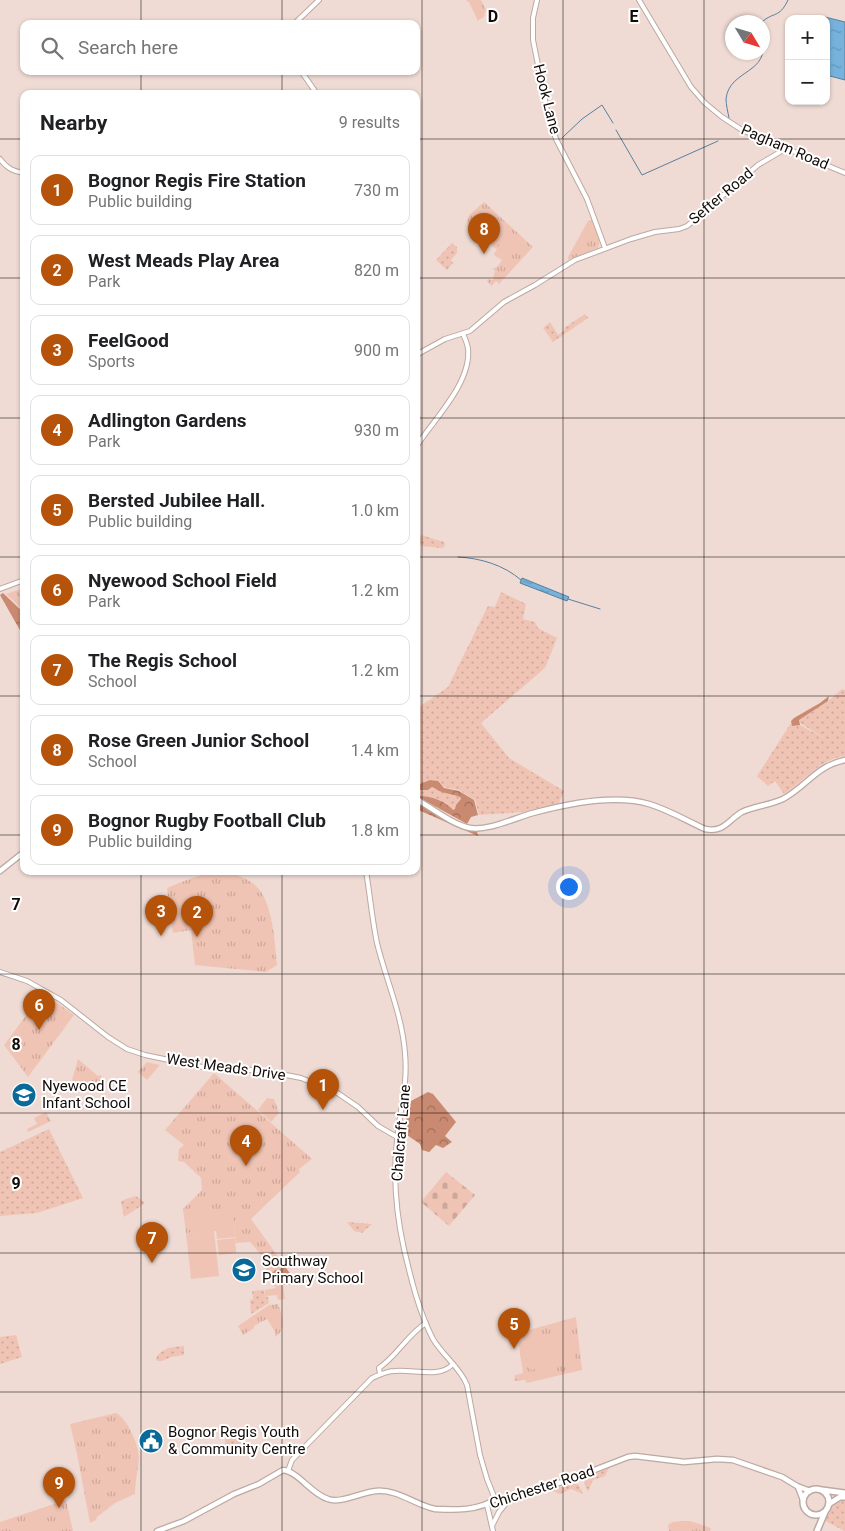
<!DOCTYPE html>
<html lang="en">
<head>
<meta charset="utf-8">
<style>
	:root { --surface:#fff; --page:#f2f2f2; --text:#202124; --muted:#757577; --line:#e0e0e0; --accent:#b45309 }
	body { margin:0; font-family:Roboto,sans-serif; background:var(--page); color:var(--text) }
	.controls { position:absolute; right:15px; top:15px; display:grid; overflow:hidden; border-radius:10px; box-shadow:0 1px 4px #0004 }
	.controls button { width:45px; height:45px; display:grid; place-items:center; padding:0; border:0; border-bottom:1px solid var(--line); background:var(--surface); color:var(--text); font:25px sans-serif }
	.compass { position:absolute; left:725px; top:15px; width:45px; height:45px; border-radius:50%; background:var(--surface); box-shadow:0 1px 4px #0004; rotate:128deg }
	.you { position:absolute; left:568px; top:886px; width:18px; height:18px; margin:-12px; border:4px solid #fff; border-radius:50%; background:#1a73e8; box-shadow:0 0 0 8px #1a73e833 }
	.badge { display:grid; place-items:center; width:32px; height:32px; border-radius:50%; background:var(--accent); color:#fff; font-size:16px; font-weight:700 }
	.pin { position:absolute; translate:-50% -41px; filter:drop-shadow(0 1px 2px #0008) }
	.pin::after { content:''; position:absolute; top:26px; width:18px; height:15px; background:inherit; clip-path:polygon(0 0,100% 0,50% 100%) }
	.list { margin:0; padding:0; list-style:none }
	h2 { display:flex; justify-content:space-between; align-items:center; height:65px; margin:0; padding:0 20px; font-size:21px }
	h2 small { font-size:16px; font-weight:400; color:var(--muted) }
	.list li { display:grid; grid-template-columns:32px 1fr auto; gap:15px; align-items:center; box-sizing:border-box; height:70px; margin:0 10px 10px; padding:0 10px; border:1px solid var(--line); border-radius:10px }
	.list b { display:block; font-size:19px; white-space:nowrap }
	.list p { margin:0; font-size:16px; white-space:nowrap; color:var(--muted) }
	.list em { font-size:16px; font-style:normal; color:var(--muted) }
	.icon { flex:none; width:28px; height:28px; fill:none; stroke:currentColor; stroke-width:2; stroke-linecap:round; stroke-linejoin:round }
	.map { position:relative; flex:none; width:845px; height:1531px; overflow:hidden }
	.search { position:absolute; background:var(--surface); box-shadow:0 1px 4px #0004; left:20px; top:20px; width:400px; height:55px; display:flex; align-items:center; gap:12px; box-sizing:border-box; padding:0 18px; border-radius:10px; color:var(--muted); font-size:19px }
	.panel { position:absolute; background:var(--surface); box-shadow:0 1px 4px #0004; left:20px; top:90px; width:400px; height:785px; border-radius:10px }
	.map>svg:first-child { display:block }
	.grass { fill:url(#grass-dots) }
	.forest { fill:url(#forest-crowns) }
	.cemetery { fill:url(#cemetery-stones) }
	.park { fill:url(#park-tufts) }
	.pitch { fill:#f0c4b4 }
	.water { fill:url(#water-ripples); stroke:#58809c }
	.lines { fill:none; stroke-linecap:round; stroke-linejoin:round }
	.stream { stroke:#58809c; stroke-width:1 }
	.tertiary-casing { stroke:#bca9a2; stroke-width:6 }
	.secondary-casing { stroke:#bca9a2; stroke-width:7 }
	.trunk-casing { stroke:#bca9a2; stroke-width:8 }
	.tertiary { stroke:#fff; stroke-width:4 }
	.secondary { stroke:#fff; stroke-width:4.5 }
	.trunk { stroke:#fff; stroke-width:5 }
	.grid { fill:none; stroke:#120c09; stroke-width:1; stroke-opacity:0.55 }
	.labels { text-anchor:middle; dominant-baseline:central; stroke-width:4; stroke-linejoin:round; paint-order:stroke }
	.street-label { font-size:15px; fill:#120c09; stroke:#fff }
	.poi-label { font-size:15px; fill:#120c09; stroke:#fff; text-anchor:start }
	.grid-label { font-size:16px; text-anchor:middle; font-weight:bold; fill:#120c09; stroke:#fff; stroke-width:4; stroke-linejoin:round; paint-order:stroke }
</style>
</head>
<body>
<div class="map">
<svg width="845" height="1531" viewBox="0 0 845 1531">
	<defs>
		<pattern id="grass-dots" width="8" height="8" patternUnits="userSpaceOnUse" patternTransform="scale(1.25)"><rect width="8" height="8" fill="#f0c4b4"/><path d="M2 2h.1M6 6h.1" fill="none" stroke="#cda799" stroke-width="1.8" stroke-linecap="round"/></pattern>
		<pattern id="forest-crowns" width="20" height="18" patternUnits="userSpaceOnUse" patternTransform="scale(1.25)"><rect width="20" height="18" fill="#c98a71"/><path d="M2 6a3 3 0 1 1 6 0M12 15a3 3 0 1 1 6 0" fill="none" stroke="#a26f5b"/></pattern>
		<pattern id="cemetery-stones" width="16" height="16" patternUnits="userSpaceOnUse" patternTransform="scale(1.25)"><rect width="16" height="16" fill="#f0c4b4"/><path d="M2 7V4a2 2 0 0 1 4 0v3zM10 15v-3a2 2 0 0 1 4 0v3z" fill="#cda799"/></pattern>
		<pattern id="park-tufts" width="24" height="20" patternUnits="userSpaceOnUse" patternTransform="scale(1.25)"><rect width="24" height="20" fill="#f0c4b4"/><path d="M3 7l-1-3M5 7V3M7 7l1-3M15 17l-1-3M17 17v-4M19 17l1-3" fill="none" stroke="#cda799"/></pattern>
		<pattern id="water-ripples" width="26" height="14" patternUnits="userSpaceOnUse" patternTransform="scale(1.25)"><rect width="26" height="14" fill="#76b2db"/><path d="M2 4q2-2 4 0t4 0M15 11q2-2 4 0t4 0" fill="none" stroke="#6598bb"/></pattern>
	</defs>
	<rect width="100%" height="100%" fill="#efdbd4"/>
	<g class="grass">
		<path d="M452,243L457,247V253L451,260L453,263L447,270L436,260Z"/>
		<path d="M585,314L588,318L553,342L543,328L550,322L558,335L565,330L564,328Z"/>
		<path d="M421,535L444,542L445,545L443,548L421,546L419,543Z"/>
		<path d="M501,592L526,604L523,619L535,622L538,628L557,638L545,668L481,723L509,758L564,791L559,803L523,812L479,815L475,800L459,790L444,787L438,781L430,780L420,784L416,778V709L448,687L488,606L495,607Z"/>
		<path d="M842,689L845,690V756C820,759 804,781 784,794L775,781L768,786L757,776L791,723L792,726L800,725L824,738L800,723L799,720L828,701Z"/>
		<path d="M416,785L420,790L432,787L436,788L439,791L452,794L460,797L461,799L455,809L453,810L424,796H419L420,798L417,797L418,795V793L416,792Z"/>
		<path d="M49,1129L83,1198L37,1213L0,1216V1152Z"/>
		<path d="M136,1196L144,1202V1204L124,1217L121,1202L123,1200Z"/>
		<path d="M347,1222L372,1224L362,1233L354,1231Z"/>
		<path d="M272,1248L284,1265L279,1270H275L274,1283L277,1285L275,1287L267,1278L266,1263L264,1260L269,1256L267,1253L262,1256Z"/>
		<path d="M264,1290L265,1296L268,1297L269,1303L251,1314L250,1300L253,1299L252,1291Z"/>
		<path d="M16,1335L22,1357L0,1364V1337Z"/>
		<path d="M184,1346V1355L171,1357L162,1361H158L156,1360L157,1356C165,1347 172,1347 184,1346Z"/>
		<path d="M228,1433C234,1434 239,1437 241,1443L240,1446L226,1450C224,1447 225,1436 228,1433Z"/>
		<path d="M609,1468L605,1476L593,1480L588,1492L584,1483L586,1478Z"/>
		<path d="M574,1483L579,1485L583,1494L571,1489L560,1494L550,1490Z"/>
		<path d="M845,1500V1531H844L824,1520C829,1510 834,1503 845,1500Z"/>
	</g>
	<g class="forest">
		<path d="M3,593L24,613V634L21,632L0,595Z"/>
		<path d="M829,696L828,701L799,720L800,725L792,726L791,721L794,718L820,703Z"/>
		<path d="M416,778L420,784L430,780L438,781L444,788L459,791L474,800L478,815L471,817L467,824L420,798V796C431,796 445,801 453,810L455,809L456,805L461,799L460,797C453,794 446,794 439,791C437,790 435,788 432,787L428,790H420L416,785Z"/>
		<path d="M416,801L445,818L477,831L478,836L416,809Z"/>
		<path d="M428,1092L433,1094L456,1122L445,1136L452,1142L443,1148L436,1145L429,1152L422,1150L420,1144L407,1135L405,1124L411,1101Z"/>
		<path d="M284,1265L294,1279V1283L292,1285H277L274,1283L275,1280L272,1274L275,1270H279Z"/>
	</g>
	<path class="cemetery" d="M446,1172L475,1195L449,1226L421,1202Z"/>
	<g class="park">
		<path d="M467,0H481L486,10L484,17L477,21V19L469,2L466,1Z"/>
		<path d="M484,202L533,247L499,284L496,281L492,286L487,281L488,279L493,280L495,270L491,269L497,267L502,260L495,256L494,253L497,250L489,243L491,241L486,236V235L481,230L476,232L471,229L469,226L470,224L467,223L469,215Z"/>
		<path d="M593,220C596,229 602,239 598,248L568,260V257L588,221Z"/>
		<path d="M24,588V611L6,594Z"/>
		<path d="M220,872C232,873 247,877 256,886C273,902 275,943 277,965L266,972L195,965L191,930L173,933L167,888C184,881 201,873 220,872Z"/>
		<path d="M42,994L60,1005L74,1015L28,1077L4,1045Z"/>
		<path d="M78,1059L98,1076L101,1075L102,1083L98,1088L89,1091L72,1080Z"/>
		<path d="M147,1062L160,1065L147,1080L138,1072Z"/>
		<path d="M214,1073L312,1159L299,1169L300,1172L251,1219L272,1248L262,1256L250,1242L236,1243L232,1210L196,1232L186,1233L183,1209L202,1190L201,1178L184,1162L178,1161L179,1149L184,1145L165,1130Z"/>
		<path d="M267,1098L274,1099L279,1113L271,1122L258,1110Z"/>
		<path d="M46,1112L51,1121L28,1132L27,1129L37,1124L34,1118Z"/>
		<path d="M278,1304C282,1315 288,1329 275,1337V1332L267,1319L254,1326V1328L243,1335L238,1326L269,1305Z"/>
		<path d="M576,1317L582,1370L527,1383L525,1380L514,1381L515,1375L523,1373L518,1340L512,1339L511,1335Z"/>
		<path d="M116,1413C128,1419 139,1446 139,1458C138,1471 135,1482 135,1494L115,1503L97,1517L96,1520L90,1523L77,1454L70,1424Z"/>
		<path d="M66,1500L73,1531H0V1522Z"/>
		<path d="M684,1521H690L711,1528L710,1531H669L668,1525L673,1522Z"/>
	</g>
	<g class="pitch">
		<path d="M489,211L518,238L505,251L477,225Z"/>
		<path d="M233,1210L235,1237L217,1239L216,1231H214L219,1276L191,1279L186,1233L196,1232L194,1214Z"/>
		<path d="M235,1238L236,1245L234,1246H236V1253L219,1255L217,1240Z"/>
		<path d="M283,1285L285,1299L278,1300L277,1295L265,1296V1290L276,1288V1286Z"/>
		<path d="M570,1331L576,1361L531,1370L524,1341Z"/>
		<path d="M41,1515L53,1531H19Z"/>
	</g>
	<g class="water">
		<path d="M825,17L845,22V80L826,75Z"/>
		<path d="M522,578L569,597L567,601L520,583Z"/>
	</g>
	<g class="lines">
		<g class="stream">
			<path d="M762,22C774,11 779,19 788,0"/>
			<path d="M729,118C728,112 726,105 726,99C729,69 771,74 762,39"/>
			<path d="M616,130L642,175L718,141"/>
			<path d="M562,138L582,119L602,105L613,123"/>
			<path d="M458,557C480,558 504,565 521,580"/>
			<path d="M568,599L600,609"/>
		</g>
		<defs>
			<g id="tertiary">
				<path d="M537,0L533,18V40L548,115L556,139L587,199L605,248"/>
				<path d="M639,0L691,87L705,103L722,117L742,130L845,173"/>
				<path d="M294,24L319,0"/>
				<path d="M301,71L317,94"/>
				<path d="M0,159C7,168 12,171 24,173"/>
				<path d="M416,355L445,339L470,331L504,302L535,285L575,260L631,239L655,232L679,229L687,226L698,217L758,165L785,149"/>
				<path d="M416,447C433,420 472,383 468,348C467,343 465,338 463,334"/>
				<path d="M0,589L24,580"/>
				<path d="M366,871C370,895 372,919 377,943C386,980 402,1014 405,1053C408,1084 400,1109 397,1140C393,1176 396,1213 404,1249C411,1279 419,1312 433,1339C443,1356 460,1367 467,1385L480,1455L487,1479L495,1499"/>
				<path d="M0,972L27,981L61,1000L108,1037L127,1049L145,1055L202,1067L266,1071L301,1078L336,1092L358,1107L378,1126L397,1137"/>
				<path d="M380,1374L379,1368C397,1356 408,1334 426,1323"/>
				<path d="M288,1471L292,1460L372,1378C379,1375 386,1371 395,1371C414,1369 439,1379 453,1364"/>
				<path d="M487,1505L493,1531"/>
				<path d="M492,1526L499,1512L508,1501"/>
			</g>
			<g id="secondary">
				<path d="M416,799C432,808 453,825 470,828C488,831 515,818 533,813C566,804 615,794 649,804C669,810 687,821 705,829C724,833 728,820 742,812C755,806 770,805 783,799C807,786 816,766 845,760"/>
				<path d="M0,871L24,852"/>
				<path d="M798,1487L803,1500"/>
				<path d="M157,1531L184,1521L234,1494L259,1484L283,1470C299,1472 311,1494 328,1499C340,1504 362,1492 376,1491C398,1489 415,1505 435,1509C454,1510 479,1511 495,1499L502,1501H508L579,1476L628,1457L635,1456L684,1462L717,1459L733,1460L782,1477L797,1486L810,1491"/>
			</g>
			<g id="trunk">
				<circle cx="816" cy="1502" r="13"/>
				<path d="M822,1490L845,1493"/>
				<path d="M829,1504L840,1497H845"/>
				<path d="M817,1531L825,1512"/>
			</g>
		</defs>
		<use href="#tertiary" class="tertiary-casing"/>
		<use href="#secondary" class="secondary-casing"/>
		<use href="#trunk" class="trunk-casing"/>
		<use href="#tertiary" class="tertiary"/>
		<use href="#secondary" class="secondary"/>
		<use href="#trunk" class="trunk"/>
	</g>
	<path class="grid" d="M141,0V24M282,0V24M422,0V1531M563,0V1531M704,0V1531M141,71V94M282,71V94M0,139H24M416,139H845M0,278H24M416,278H845M0,418H24M416,418H845M0,557H24M416,557H845M0,696H24M416,696H845M0,835H24M416,835H845M141,871V1531M282,871V1531M0,974H845M0,1113H845M0,1253H845M0,1392H845"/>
	<defs>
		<symbol id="school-disc" viewBox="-11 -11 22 22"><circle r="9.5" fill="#096998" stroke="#fff"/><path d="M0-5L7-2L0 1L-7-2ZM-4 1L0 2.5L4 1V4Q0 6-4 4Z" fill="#fff"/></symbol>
		<symbol id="civic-disc" viewBox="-11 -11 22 22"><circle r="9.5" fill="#096998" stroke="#fff"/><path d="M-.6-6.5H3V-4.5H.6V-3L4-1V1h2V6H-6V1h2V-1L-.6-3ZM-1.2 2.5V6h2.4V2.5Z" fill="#fff"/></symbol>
	</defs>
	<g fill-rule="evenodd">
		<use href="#school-disc" x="10" y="1081" width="28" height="28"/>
		<use href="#school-disc" x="230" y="1256" width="28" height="28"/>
		<use href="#civic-disc" x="137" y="1427" width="28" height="28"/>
	</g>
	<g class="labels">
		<g class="street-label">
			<text transform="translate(547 99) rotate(76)">Hook Lane</text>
			<text transform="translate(785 147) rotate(23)">Pagham Road</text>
			<text transform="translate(721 196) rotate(-40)">Sefter Road</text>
			<text transform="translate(226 1067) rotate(8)">West Meads Drive</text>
			<text transform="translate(401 1133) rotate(-85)">Chalcraft Lane</text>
			<text transform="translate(542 1487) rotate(-18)">Chichester Road</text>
		</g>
		<g class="poi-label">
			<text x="42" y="1086">Nyewood CE<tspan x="42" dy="17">Infant School</tspan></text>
			<text x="262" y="1261">Southway<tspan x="262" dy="17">Primary School</tspan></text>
			<text x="168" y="1432">Bognor Regis Youth<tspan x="168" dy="17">&amp; Community Centre</tspan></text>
		</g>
	</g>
	<g class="grid-label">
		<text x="493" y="22">D</text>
		<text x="634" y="22">E</text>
		<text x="16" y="910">7</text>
		<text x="16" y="1050">8</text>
		<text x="16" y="1189">9</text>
	</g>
</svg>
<div class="controls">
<button>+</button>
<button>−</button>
</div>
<svg class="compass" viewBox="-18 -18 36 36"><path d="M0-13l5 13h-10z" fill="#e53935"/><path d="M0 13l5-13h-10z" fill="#757577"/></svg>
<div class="you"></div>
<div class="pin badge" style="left:323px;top:1110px">1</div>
<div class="pin badge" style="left:197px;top:937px">2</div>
<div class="pin badge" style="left:161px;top:936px">3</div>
<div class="pin badge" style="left:246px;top:1166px">4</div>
<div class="pin badge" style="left:514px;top:1349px">5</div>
<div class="pin badge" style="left:39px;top:1030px">6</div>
<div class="pin badge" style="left:152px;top:1263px">7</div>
<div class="pin badge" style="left:484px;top:254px">8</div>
<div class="pin badge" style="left:59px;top:1508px">9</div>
<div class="search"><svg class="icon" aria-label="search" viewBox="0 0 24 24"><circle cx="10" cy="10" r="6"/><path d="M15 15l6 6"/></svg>Search here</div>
<section class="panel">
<h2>Nearby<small>9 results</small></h2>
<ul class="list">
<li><span class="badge">1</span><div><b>Bognor Regis Fire Station</b><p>Public building</p></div><em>730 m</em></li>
<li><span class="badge">2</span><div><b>West Meads Play Area</b><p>Park</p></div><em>820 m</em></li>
<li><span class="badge">3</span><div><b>FeelGood</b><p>Sports</p></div><em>900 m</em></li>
<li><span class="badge">4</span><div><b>Adlington Gardens</b><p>Park</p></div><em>930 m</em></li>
<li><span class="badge">5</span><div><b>Bersted Jubilee Hall.</b><p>Public building</p></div><em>1.0 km</em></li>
<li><span class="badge">6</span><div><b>Nyewood School Field</b><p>Park</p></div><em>1.2 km</em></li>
<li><span class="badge">7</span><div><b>The Regis School</b><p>School</p></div><em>1.2 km</em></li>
<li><span class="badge">8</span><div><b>Rose Green Junior School</b><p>School</p></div><em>1.4 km</em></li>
<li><span class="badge">9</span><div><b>Bognor Rugby Football Club</b><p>Public building</p></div><em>1.8 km</em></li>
</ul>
</section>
</div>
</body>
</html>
